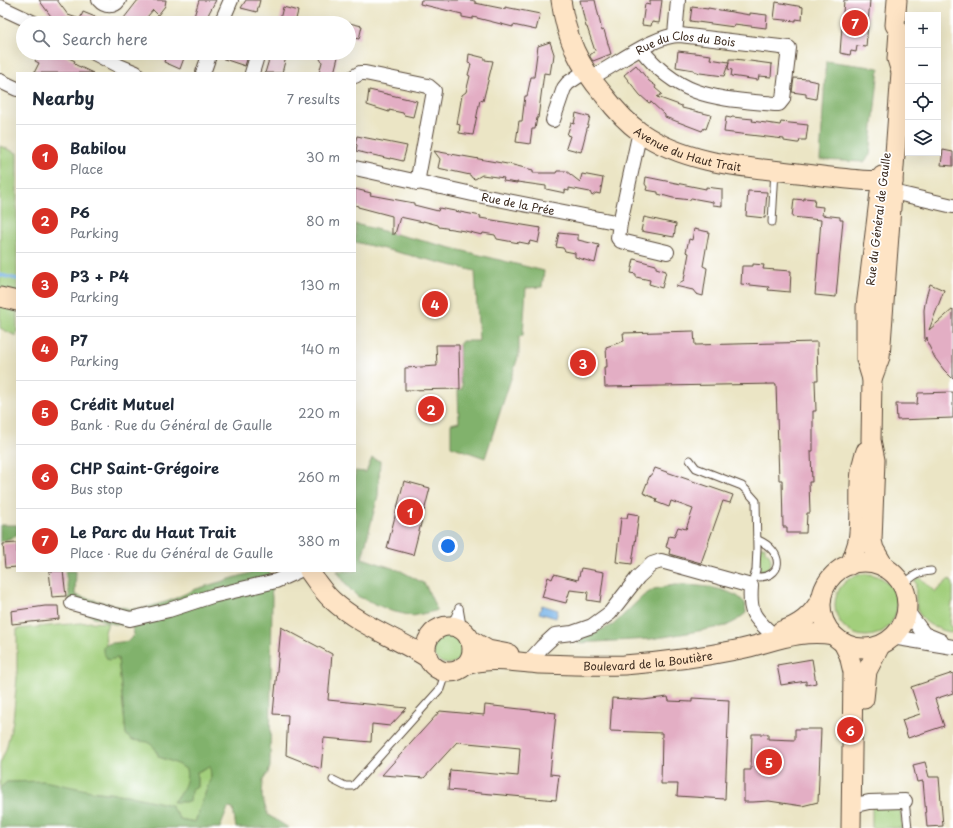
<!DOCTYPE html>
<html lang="en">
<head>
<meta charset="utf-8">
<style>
	:root { --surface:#fff; --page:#f6f6f7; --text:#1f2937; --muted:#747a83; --line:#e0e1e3; --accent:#d93025 }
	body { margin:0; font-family:"Playpen Sans",sans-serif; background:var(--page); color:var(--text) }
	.controls { position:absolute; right:12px; top:12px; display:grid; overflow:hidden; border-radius:0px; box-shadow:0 4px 16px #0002 }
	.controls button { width:36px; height:36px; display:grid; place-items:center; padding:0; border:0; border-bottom:1px solid var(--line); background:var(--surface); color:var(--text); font:20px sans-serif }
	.you { position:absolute; left:448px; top:546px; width:14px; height:14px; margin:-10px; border:3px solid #fff; border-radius:50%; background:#1a73e8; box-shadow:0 0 0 6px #1a73e833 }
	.badge { display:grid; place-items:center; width:26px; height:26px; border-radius:50%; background:var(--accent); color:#fff; font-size:13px; font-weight:700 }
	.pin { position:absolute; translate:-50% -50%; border:2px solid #fff; box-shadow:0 1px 4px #0006 }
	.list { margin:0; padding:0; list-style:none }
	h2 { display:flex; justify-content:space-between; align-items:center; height:52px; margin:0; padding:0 16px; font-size:17px }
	h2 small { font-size:13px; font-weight:400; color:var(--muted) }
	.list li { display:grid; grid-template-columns:26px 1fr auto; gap:12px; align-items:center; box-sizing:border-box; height:64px; padding:0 16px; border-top:1px solid var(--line) }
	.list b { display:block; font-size:15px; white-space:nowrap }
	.list p { margin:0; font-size:13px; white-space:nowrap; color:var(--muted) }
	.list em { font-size:13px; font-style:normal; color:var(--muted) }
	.icon { flex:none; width:22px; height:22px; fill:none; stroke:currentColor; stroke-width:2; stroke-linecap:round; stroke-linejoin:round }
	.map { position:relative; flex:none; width:953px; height:828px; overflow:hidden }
	.search { position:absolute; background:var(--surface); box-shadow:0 4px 16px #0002; left:16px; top:16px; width:340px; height:44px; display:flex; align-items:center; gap:10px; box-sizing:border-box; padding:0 14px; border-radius:22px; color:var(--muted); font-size:15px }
	.panel { position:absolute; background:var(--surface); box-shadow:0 4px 16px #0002; left:16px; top:72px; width:340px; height:500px; border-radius:0px }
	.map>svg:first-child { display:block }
	.green { fill:#a2cf7c; stroke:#6e7c4d }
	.forest { fill:#81b26c; stroke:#5e6e45 }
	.water { fill:#76b2e8; stroke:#586e83 }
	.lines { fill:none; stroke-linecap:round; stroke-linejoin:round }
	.stream { stroke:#76b2e8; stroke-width:3.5 }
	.building { fill:#e3aec4 }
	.lane-casing { stroke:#554637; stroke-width:9 }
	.street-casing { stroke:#554637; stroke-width:16 }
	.secondary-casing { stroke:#554637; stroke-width:21 }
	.lane { stroke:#fff; stroke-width:7 }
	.street { stroke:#fff; stroke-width:14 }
	.secondary { stroke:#fee4c5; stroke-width:19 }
	.labels { text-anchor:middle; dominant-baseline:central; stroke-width:3.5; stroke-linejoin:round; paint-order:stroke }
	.street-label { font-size:11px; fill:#3b2a1e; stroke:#fff }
</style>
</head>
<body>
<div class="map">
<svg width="953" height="828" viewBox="0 0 953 828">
	<rect width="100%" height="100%" fill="#fff"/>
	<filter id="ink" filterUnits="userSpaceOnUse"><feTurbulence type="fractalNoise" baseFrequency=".025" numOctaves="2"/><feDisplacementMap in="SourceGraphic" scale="8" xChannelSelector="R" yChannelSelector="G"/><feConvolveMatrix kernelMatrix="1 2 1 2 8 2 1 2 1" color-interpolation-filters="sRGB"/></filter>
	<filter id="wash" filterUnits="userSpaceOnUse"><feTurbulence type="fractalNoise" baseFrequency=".012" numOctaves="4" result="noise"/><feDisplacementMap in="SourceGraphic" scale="16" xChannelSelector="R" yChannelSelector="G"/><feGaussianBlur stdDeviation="0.9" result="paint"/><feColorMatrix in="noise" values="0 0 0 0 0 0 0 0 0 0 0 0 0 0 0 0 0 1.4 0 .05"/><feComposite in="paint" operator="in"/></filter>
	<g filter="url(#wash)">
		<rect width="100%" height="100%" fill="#ebe5c5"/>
		<g class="green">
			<path d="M0,146L17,153V330L16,336L0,328Z"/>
			<path d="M765,546V551L769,554C772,561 772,566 765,570V574H760V547Z"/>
			<circle cx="866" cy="605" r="31"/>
			<path d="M919,577L935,592L949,579L953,583V602H952L950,623L951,626L953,627V633C921,625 914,616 916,583L914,581Z"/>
			<path d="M91,622L108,623L105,632L106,644L103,647L118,658L126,734L131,740L148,741L155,748L159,757L173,762L186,768C190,785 182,790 173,802L197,787V772L210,766L211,777L195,822L180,819L170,805L127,795L7,782L0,788V764L6,749L13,721L17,678V629Z"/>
			<circle cx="448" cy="649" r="15"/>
			<path d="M900,806L902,828H872V807Z"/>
		</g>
		<g class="forest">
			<path d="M826,61L879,68L870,155L864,162L820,160Z"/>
			<path d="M355,224L544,271L542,287L526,288L523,335L519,337V354L485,458L451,446V424L459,422L458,389H462V382H460L459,345L462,341H479L475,271L355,242Z"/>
			<path d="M372,458L380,461L378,496L362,558L401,571L425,584L437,610L435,611L413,616L391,611L357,596L348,587L337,571H355V471L366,472Z"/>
			<path d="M0,525H17V536L2,541L0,543Z"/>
			<path d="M65,571H76L75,595L130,609L144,608L169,601L196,589L257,571H269L272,597L270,767L268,773L263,780L262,797L268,815L289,828H236L233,809L228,808L220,828H0V788L7,782L44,781L96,792L127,795L170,805L180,819L195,822L211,777L210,766L197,772V787L191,791L190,802H173C182,791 189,783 186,769L173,762L159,757L155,748L148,742L131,740L126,734L118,658L108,660L103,652V647L106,644L128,641L134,635L132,627L109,623L69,607V593Z"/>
			<path d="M674,585C693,585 718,586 735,595C738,596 742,600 745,603L746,613L736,621L726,626L687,633L651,639L577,643L583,637L613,625L643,596L654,589Z"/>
		</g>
		<path class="water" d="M542,605L558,610L556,618L539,613Z"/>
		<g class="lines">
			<path class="stream" d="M0,275L17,279"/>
		</g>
		<g id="blocks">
			<g class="building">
				<path d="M39,0H57L68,15L80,19L83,12L110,23H56Z"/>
				<path d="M138,0H166L165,6L158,15L153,10L142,23H127L124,18Z"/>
				<path d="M199,0H216L209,13L206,23H192Z"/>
				<path d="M246,0H260L257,12L241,8Z"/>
				<path d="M421,0H470L475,1V3L505,9V7L540,14L536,30L513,25V27L473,17V19L462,17V14L420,4Z"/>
				<path d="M580,0H595L602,31L604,30L611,54L593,61L590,57V55L595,51L587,27H586Z"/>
				<path d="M650,0H662L659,23L652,22L651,26L642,25L645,4L650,5Z"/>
				<path d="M844,0H870L866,47L857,46L856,52L851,51L850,55L840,53Z"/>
				<path d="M776,2L803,7L802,20L796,19V21L774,19Z"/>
				<path d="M283,7L298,11L295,23H279Z"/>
				<path d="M692,7L708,9V8L750,15V13L767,15L766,28L734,24V27L690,21Z"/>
				<path d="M349,23L362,26L359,39L349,37Z"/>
				<path d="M550,42L554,54L553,62H552L550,74L544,73L538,118H537L535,129H532L530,144L516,142L519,121H522L525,96H527L531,77H534L538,46Z"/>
				<path d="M678,51L711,55L710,59L729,62V59H735L772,64L771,77L759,76L758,80L731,76L732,70L728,69L729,62L724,76L700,73L694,71V70L676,67Z"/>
				<path d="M38,53H59L75,61L74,63L76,65L93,73H34L39,63L35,61Z"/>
				<path d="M167,53H183L182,57L184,58L180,69L164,62Z"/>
				<path d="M218,53H249L245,66L218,57Z"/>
				<path d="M271,53H287L282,73H265Z"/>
				<path d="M322,53H339L334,73H319L322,62L320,59Z"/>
				<path d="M469,54L485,58V60L493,61L483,101L480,100L473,135L459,133L460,125L457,124L462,95L466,92L470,76L468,75L471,64L468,63Z"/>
				<path d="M636,65L649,81L656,86L655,88L662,94L657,97L682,106V108L711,115L706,129L704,128L702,131L665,117V115L651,102L649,103L640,95L624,75Z"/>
				<path d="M794,78L808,79V80L818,82L816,99L806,97V94L792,92Z"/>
				<path d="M369,90L417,101L413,117L404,115L403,113L389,110V112L367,105Z"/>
				<path d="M576,113L590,117L581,152L566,148L570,136L567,135L571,123L574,124Z"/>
				<path d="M726,117L731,118L732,117L753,119L752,121L780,125L781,122L808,125L806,140H800L799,143H797L784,141V139L724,132Z"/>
				<path d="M357,136L407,146L403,161L390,158V159L356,151L357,145L355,143Z"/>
				<path d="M943,150L953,152V166L941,165Z"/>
				<path d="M434,151L513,165L533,170V173H556L557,171H566L580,182L582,174L603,178L600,194L596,193L592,196L590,192L569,188V191L565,190V193L546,189V186L517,182V183L503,181L504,178L482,175L475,179L472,178L470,175L438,168L440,159Z"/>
				<path d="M646,177L706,189V187L722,189V206L713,205V202L691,198V200L673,198L658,194V192L646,190L647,187L645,184Z"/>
				<path d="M355,189L371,193L370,195L414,203V205L438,211L439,208L481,216L480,218L541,228L538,243L530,241L529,244L519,242V243L497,239L495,235L483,233L482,235L465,231L439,227L438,225L423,221V222L400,217L395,234H392V216L358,207V206L355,205Z"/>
				<path d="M748,191L767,192L765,218L746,216Z"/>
				<path d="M804,198L815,199L814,206L823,207L822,215L840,217V220H843L836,297L815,295L821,220L792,217L794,199L804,200Z"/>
				<path d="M644,217L676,224L674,237L641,231Z"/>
				<path d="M694,229L709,232L703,266L707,268L703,296L696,294L693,290L675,286L684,280L689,253L686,252L689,239L692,240Z"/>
				<path d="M559,233L578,235V240L599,245L595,263L575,257V253L565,251L563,248L556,247Z"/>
				<path d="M634,259L656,265V268L666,271L662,288L649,284L650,280L636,277V274L631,273Z"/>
				<path d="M753,264L764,265L763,269L791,271L790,292L768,290L769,287L741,284L742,266H753Z"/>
				<path d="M930,284L944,290L929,330L953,309V379L944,370L935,358L928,344L927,337L925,342L924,310L926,297Z"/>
				<path d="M694,331L695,345L817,342L818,380H815L816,411H813V451H811L812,482H809L810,513H807L806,533H787V527H783L782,480H779L776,384L605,387L604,367H607L606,347L624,341L623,333Z"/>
				<path d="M436,345H459L460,389L405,390V368L437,366Z"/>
				<path d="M953,392V418L897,420L896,404H917L918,393Z"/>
				<path d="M655,468L733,495L730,503L723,501L701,563L669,554L670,549L666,547L669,536L674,537L678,527L686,529L693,509L671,501L669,507L656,502L657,499L643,493L650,475H652Z"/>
				<path d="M404,481L430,488L413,555L387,548Z"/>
				<path d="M628,513L639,515L632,564L616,562L621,518H627Z"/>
				<path d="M17,543V567L5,568L3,544Z"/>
				<path d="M581,568L604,572L600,602L587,600L588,592L570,590L566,603L542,597L548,577L552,579L554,574L578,580Z"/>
				<path d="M49,571H63L66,596L52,597Z"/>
				<path d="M45,606H58L59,619L12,624L11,611Z"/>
				<path d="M281,627L332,654L328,700L407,708L390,726L372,724L371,742L324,738L321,769L286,755L288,715L273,714Z"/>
				<path d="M812,659L816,683L806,685V681L781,685L777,665Z"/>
				<path d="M953,673V693L935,699L944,726L908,738L902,720L920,714L911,687Z"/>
				<path d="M668,697L669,701L692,702V698L729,700L725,799L677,796L678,784H661L662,733L610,731L612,698L643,700Z"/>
				<path d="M485,705L556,713L550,774L559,775L556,800L448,790L450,770L518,776L520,748L457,742L424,778L382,775L440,711L484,715Z"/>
				<path d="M795,729H821L818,802L802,806L769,801L753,802H744V770H751L752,734H768V739L795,740Z"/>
				<path d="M925,762L929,777H939L943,826L927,827L923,781L917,782L913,765Z"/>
			</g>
		</g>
	</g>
	<g filter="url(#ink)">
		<use href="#blocks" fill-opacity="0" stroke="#554637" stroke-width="1"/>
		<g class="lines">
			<defs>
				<g id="lane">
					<path d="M772,222L775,170"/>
					<path d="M690,460L696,468L742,486L748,492L756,501L757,548L756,570L751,586"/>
					<path d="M754,577C785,579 784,551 758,540"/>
					<path d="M902,585C915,576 913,573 931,571"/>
					<path d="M459,608L463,631"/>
					<path d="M447,626L455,617L459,608"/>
					<path d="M333,780L345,786H353L440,689L446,671"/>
					<path d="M905,801L908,828"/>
				</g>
				<g id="street">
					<path d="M99,0C105,7 114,7 119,0"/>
					<path d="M0,7L34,23"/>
					<path d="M221,23L231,0"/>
					<path d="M675,35L678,0"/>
					<path d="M94,53L119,66L136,73"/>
					<path d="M203,73L210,53"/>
					<path d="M252,73L258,53"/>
					<path d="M355,76L360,73H365L428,86L434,91L417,183"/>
					<path id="s1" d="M590,78C615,66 653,35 680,35L789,48L783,99L779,104H775C717,98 680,99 641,49"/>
					<path d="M0,81L17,89"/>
					<path d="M553,120L564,88L568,83L586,71"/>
					<path d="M640,131L620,223L618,238L621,241L667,252"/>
					<path id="s2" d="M355,168L477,195L620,223"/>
					<path d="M884,190L953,206"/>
					<path d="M72,603L130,619L169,610L212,596L276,581L298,571"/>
					<path d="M907,611L924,634L941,641"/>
					<path d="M890,640L898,638L953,647"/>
					<path d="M533,657L542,647L555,635L572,633L592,626L610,613L638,577L652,564L661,561L751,586C749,612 753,617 772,634"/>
					<path d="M860,804L869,802L905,801"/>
				</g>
				<g id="secondary">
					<path id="s3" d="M561,0C566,38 579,66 604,95C614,108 626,122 640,132C682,161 732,166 781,171C808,174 834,178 860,180C871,181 882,180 893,182"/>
					<path d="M0,297L17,301"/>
					<path d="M872,379L866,359V307L882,176"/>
					<circle cx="864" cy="605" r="43"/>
					<path d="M850,565C853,557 856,549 858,541C863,511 855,479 866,451"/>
					<path d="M885,568L874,549L872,541L875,460L871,440L872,379L880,357L901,72L897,59L899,31L895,25L897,0"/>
					<path d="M309,571C316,581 323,592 332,600C360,626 397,638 428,658"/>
					<circle cx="449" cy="649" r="23"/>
					<path d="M781,631C799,626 812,616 821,599"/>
					<path d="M469,639L488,650L509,654"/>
					<path d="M843,643L849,655L853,672L851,828"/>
					<path id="s4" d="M462,667C486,656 514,662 539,664C568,665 596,666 624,665C664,662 702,657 741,649C772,642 801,629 833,635"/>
					<path d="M864,699L867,671L880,646"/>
				</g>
			</defs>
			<use href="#lane" class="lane-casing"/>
			<use href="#street" class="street-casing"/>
			<use href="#secondary" class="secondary-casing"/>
			<use href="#lane" class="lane"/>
			<use href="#street" class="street"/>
			<use href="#secondary" class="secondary"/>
		</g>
	</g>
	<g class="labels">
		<g class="street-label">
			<text stroke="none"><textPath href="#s1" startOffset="105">Rue du Clos du Bois</textPath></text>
			<text stroke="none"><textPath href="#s3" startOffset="209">Avenue du Haut Trait</textPath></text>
			<text stroke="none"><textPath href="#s2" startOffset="167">Rue de la Prée</textPath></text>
			<text transform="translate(878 219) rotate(-83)">Rue du Général de Gaulle</text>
			<text stroke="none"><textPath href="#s4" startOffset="187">Boulevard de la Boutière</textPath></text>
		</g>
	</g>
</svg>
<div class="controls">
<button>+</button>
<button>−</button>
<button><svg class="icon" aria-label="locate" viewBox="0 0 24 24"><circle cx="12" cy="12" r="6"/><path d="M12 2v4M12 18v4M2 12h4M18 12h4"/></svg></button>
<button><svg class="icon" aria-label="layers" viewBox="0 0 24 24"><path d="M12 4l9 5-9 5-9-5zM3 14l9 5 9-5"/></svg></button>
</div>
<div class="you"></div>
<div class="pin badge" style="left:410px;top:512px">1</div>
<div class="pin badge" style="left:431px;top:409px">2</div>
<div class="pin badge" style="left:583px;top:363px">3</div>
<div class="pin badge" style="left:435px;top:304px">4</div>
<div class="pin badge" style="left:769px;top:762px">5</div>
<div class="pin badge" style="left:850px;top:730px">6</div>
<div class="pin badge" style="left:855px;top:23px">7</div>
<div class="search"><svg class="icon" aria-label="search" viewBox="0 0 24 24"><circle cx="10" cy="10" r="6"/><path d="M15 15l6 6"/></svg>Search here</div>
<section class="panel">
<h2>Nearby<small>7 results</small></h2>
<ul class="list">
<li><span class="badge">1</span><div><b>Babilou</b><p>Place</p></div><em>30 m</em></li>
<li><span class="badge">2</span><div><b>P6</b><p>Parking</p></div><em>80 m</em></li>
<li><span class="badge">3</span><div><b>P3 + P4</b><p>Parking</p></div><em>130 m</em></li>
<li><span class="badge">4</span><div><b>P7</b><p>Parking</p></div><em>140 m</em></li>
<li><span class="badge">5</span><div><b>Crédit Mutuel</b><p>Bank · Rue du Général de Gaulle</p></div><em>220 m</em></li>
<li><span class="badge">6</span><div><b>CHP Saint-Grégoire</b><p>Bus stop</p></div><em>260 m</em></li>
<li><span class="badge">7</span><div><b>Le Parc du Haut Trait</b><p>Place · Rue du Général de Gaulle</p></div><em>380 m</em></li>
</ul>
</section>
</div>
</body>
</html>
